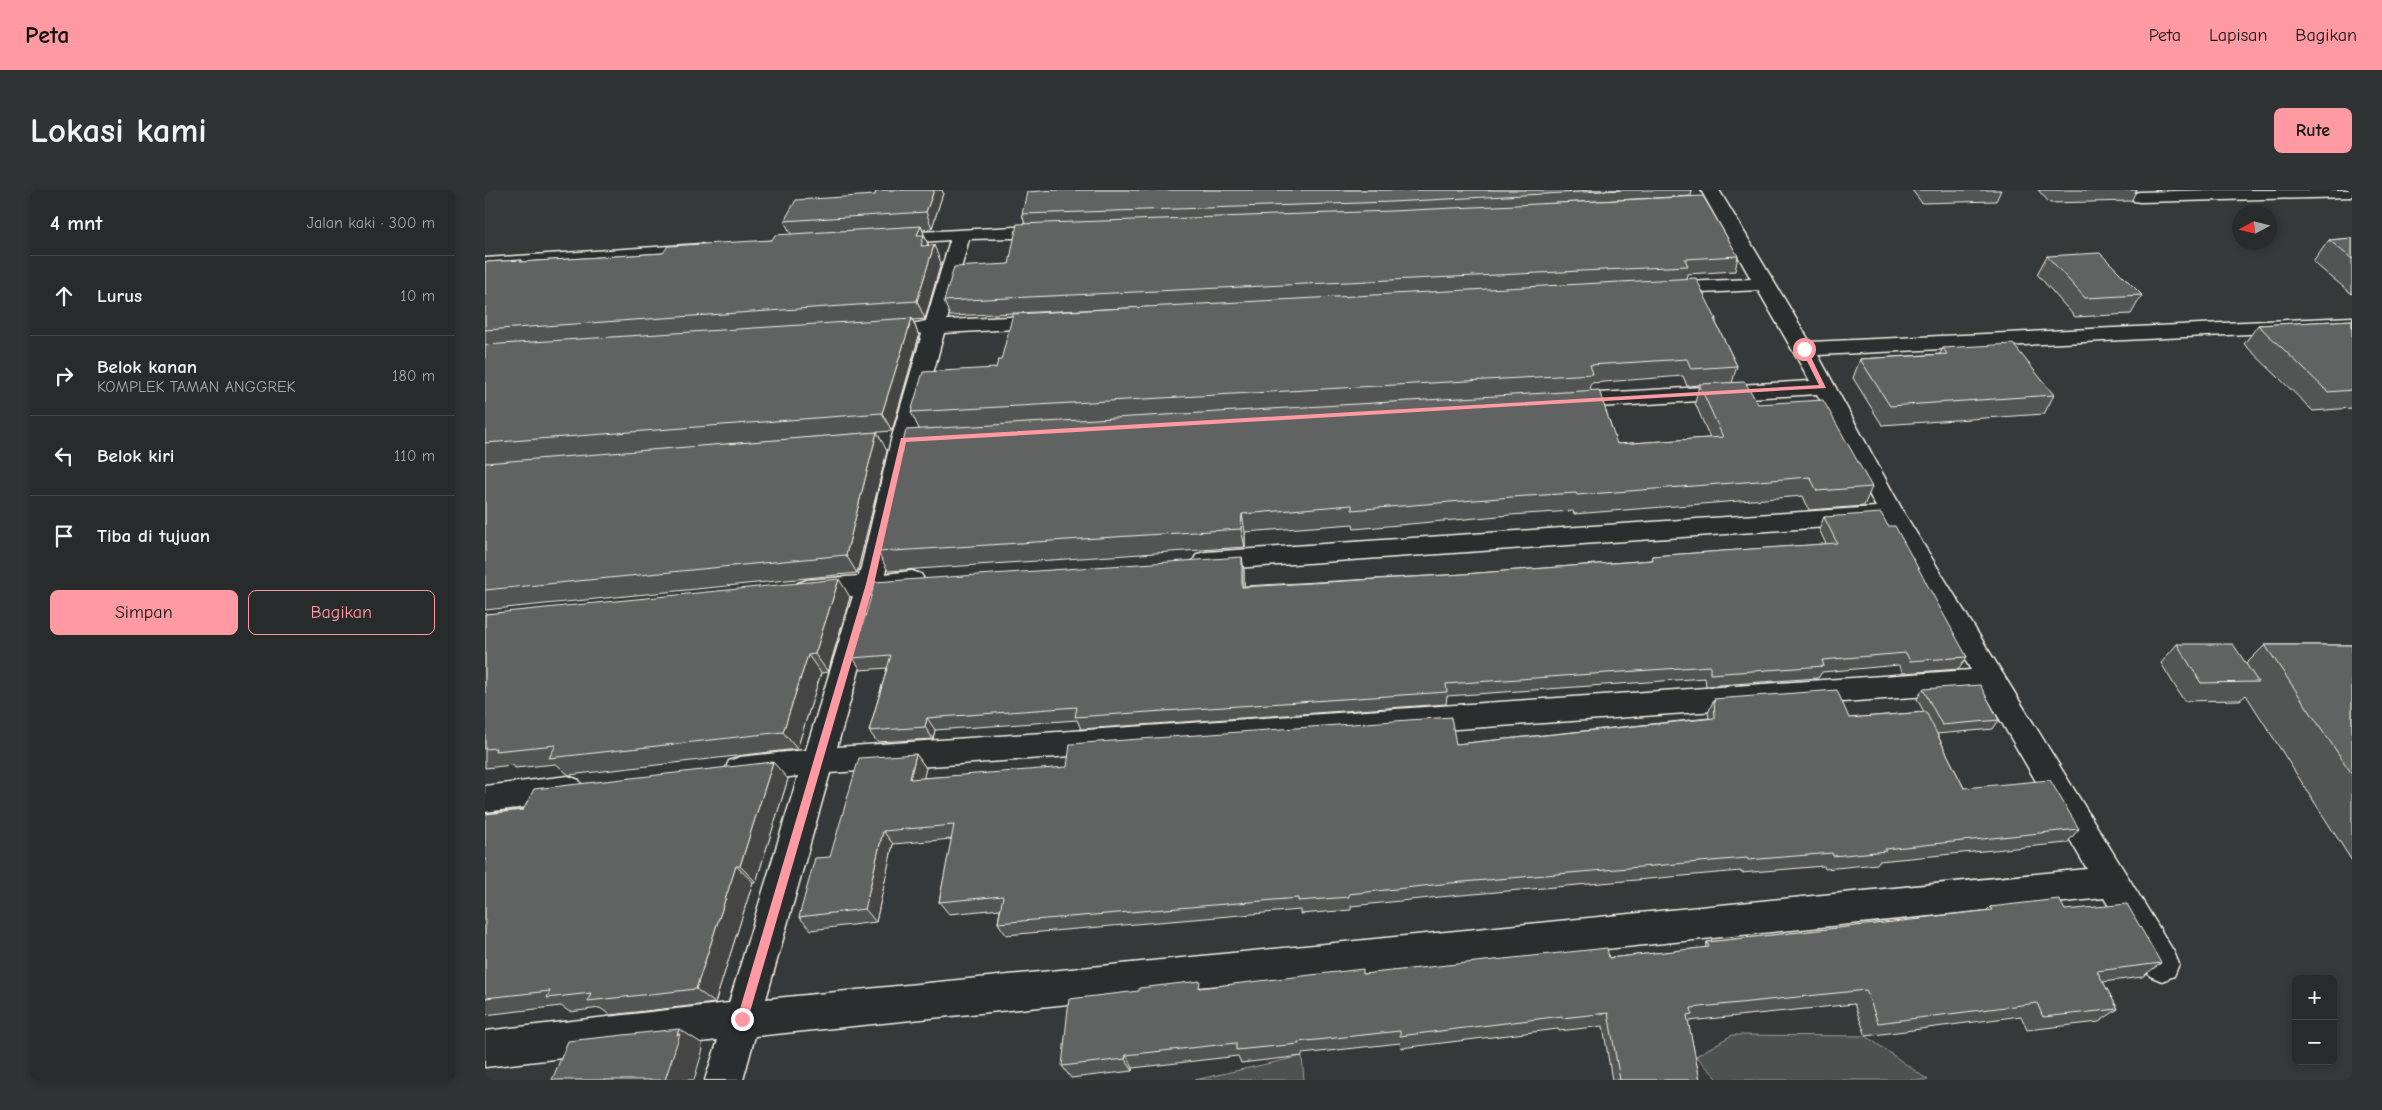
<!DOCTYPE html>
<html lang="id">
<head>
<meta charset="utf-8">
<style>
	:root { --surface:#282b2b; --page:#303333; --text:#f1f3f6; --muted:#a5a7a9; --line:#444747; --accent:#ff9aa2 }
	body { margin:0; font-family:"Comic Neue",sans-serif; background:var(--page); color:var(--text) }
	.controls { position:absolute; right:15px; bottom:15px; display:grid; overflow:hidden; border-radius:8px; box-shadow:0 2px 8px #0003 }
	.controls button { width:45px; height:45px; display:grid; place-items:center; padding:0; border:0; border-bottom:1px solid var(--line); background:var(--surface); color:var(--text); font:25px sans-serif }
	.compass { position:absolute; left:1747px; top:15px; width:45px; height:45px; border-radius:50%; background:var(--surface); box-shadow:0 2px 8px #0003; rotate:263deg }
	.stop { position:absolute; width:15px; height:15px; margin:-11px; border:4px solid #ff9aa2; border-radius:50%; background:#fff }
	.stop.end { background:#ff9aa2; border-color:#fff; box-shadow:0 1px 5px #0008 }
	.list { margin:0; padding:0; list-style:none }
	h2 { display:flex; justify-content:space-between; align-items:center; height:65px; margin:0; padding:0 20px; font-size:21px }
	h2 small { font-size:16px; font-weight:400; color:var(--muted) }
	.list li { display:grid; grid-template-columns:32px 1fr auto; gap:15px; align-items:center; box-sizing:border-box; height:80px; padding:0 20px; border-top:1px solid var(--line) }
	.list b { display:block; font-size:19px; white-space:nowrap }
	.list p { margin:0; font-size:16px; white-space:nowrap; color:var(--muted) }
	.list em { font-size:16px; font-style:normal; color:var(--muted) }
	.actions { display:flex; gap:10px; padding:15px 20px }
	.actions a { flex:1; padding:11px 0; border:1px solid var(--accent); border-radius:8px; text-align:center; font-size:18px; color:var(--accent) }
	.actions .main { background:var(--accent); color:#111 }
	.icon { flex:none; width:28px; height:28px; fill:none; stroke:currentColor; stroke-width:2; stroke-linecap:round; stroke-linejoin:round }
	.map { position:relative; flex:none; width:1867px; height:890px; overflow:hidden; border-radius:8px }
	header { display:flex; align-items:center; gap:30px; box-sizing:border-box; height:70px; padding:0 25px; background:var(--accent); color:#111 }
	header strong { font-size:24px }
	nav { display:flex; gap:28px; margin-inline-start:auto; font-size:18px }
	.intro { display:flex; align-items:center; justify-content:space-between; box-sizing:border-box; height:120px; padding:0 30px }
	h1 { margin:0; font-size:35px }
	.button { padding:12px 22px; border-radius:8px; background:var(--accent); color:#111; font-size:18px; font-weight:700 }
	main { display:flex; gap:30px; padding:0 30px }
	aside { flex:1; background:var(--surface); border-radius:8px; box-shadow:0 2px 8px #0003 }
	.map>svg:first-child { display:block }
	.green { fill:#4e514f; stroke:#a1a19c }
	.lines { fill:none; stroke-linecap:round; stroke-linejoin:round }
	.minor-casing { stroke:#f4f1e8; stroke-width:3 }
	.minor { fill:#2a2d2e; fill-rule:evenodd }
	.wall { fill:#535554; stroke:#f4f1e8; fill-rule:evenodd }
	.shaded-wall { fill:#444545; stroke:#f4f1e8 }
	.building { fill:#616362; stroke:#f4f1e8 }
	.route { fill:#ff9aa2 }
</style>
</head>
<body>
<header>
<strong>Peta</strong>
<nav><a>Peta</a><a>Lapisan</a><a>Bagikan</a></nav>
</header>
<div class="intro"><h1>Lokasi kami</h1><a class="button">Rute</a></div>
<main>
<aside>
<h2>4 mnt<small>Jalan kaki · 300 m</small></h2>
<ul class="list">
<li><svg class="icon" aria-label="ahead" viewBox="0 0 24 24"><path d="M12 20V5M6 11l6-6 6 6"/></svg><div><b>Lurus</b></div><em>10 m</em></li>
<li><svg class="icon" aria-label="right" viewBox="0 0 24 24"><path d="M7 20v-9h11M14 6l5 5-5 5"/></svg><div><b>Belok kanan</b><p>KOMPLEK TAMAN ANGGREK</p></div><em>180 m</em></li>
<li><svg class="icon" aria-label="left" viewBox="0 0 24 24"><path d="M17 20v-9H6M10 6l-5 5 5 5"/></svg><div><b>Belok kiri</b></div><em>110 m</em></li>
<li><svg class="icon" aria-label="arrive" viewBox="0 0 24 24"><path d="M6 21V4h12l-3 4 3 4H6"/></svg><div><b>Tiba di tujuan</b></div></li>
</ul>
<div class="actions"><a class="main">Simpan</a><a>Bagikan</a></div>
</aside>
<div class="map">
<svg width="1867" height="890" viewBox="0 0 1867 890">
	<rect width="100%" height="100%" fill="#363939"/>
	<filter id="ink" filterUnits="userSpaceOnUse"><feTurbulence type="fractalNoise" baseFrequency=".02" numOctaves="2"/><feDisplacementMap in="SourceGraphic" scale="10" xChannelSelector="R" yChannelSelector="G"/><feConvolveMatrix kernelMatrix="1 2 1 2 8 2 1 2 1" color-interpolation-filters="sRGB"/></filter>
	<g filter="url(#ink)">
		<g class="green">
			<path d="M1247,845L1381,846L1443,890H1234L1211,866Z"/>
			<path d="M817,866L819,890H710Z"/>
		</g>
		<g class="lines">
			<defs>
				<g id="minor">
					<path d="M1216,0H1234L1325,152L1867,127V139L1333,165L1419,323L1689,762L1694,774L1689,786L1677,791L1665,786L1619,708L270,846L258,890H220L233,850L0,877V841L244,813L313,586L255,593L244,589L240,580L244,571L255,567L321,560L368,406L322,410L313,407L309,400L313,393L322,390L374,386L406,250L437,144L427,142L424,138L427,134L441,131L465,50L404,54L397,52L395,48L397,44L568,35L575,37L577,41L575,45L568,47L484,49L462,130L563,125L570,127L573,131L570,135L563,137L459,143L430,250L400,384L427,381L436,384L440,391L436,398L396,403L352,557L1486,480L1400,333L721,380L712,378L708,371L712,364L721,362L1391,317L1332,204L1079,219L1071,217L1068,212L1071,207L1079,205L1325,191L1273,100L1178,105L1171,103L1168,99L1171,95L1178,93L1266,89ZM1499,502L1602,679L281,809L345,583Z"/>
					<path d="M1726,0H1867V7L1655,12L1649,11L1646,7L1649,3L1655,2Z"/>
					<path d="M216,54L223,56L225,60L223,64L0,80V68Z"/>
					<path d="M83,586L94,590L98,599L94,608L83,612L0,622V596Z"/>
				</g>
			</defs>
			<use href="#minor" class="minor-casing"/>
			<use href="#minor" class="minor"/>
		</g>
		<g class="wall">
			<path d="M392,0H457L458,3L447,38L437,39L444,56L456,73L440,129L428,130L434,146L407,241L209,257L402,261L372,383L0,420V72L37,70L38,72L178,63L287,50L306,44L299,31L390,5Z"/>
			<path d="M571,0H1207L1206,6L1057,14L1253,66L1250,81L1202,84L1201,89L1231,129V133L1252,176L1247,193L1273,214L1387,297L1379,316L1324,320L1318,306L1089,324L1088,321L1025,325L869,339L868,334L760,342V357L403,381L393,362L434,239L426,222L511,178L516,170L664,117L465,126L459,111L524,74L540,34L537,24ZM1198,186L1202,196L1214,195L1210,213L1225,248L1132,254L1105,201L1106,193Z"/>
			<path d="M1427,0H1516L1511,11L1437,13Z"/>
			<path d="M1553,0H1652L1646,11L1565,13Z"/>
			<path d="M1867,48V104L1828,72L1844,50Z"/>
			<path d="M1562,66L1657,105L1646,124L1590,127L1552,84Z"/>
			<path d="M1867,130V218L1828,221L1759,154L1773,135Z"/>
			<path d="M1458,158L1569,205L1559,224L1397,235L1368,188L1375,169L1455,164Z"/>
			<path d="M1339,327L1403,336L1482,467L1474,479L1418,483L1414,475L1337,482L1333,488L1221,496L1220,488L962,506L961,514L596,539L592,530L450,540L448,549L392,552L384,541L402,478L376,480L368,468L759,380V396L979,384L1166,370L1167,366L1341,354L1334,339Z"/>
			<path d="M365,407L343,482L336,483L312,559L84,585L71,574L30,578L28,575L0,578V424Z"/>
			<path d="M1692,454L1761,474L1780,455H1867V671L1761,505L1755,510L1699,511L1676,473Z"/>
			<path d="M1438,499L1514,530L1508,539L1452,544L1479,598L1594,639L1582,653L1394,671L1392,674L1340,679L1339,676L1256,683V681L965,706L866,716V720L815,724V720L521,745L513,733L515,719L464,724L454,712L467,649L408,654L391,732L326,740L314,727L345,667L431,564L441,578L438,588L971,554L1224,528L1223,523L1229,509L1364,528L1439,522L1432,509Z"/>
			<path d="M303,589L271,692H268L230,813L125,825L115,818L85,822L76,816L0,825V624Z"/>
			<path d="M1505,717L1580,720L1676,773L1657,787L1618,792L1633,819L1614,832L1542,840L1536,826L1381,846L1369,814L1204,831L1203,832L1215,890H1127L1118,836L1074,841L1073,839L916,858L915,853L817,864V866L756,873L753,866L648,878V881L586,888L577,876L654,801L717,797L878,784L1124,768L1220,758L1222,752L1433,730L1435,728L1501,721Z"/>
		</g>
		<g class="shaded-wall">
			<path d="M449,0H457L458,3L447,38L441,22Z"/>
			<path d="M436,36L446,63L443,74L432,45Z"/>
			<path d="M449,55L456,73L440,129L432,111Z"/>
			<path d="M427,128L434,146L407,241L397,223Z"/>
			<path d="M392,242L402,261L372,383L361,365Z"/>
			<path d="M757,324L760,342V357L756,339Z"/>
			<path d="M757,367L759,380V409L757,397Z"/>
			<path d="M354,389L365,407L343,482L330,464Z"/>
			<path d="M323,465L336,483L312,559L298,542Z"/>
			<path d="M442,528L450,540L448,549L440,537Z"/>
			<path d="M431,564L441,578L435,603L425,589Z"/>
			<path d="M288,572L303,589L271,692L255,676Z"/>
			<path d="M398,641L408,654L391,732L380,719Z"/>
			<path d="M251,676L268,692L230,813L211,799Z"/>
			<path d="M194,839L218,854L216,858L218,859L209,890H180Z"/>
			<path d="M641,865L648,878V881L640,869Z"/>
		</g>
		<g class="building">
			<path d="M392,0H449L441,22L299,31L311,10L390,5Z"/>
			<path d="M571,0H1135L906,12L537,24L542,2Z"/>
			<path d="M1218,6L1253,66L1200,69L1203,76L459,111L469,77L524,74L532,34L906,21Z"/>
			<path d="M436,36L432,45H439L436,56L449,55L432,111L0,140V72L37,70L35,72L178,63L183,56L287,50L290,45Z"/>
			<path d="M1867,48V69L1844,50Z"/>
			<path d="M1615,63L1657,105L1600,108L1562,66Z"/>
			<path d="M1211,88L1231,129H1229L1252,176L1206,179L1202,169L1105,175L1108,184L426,222L438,182L511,178L513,170H516L528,124Z"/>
			<path d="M427,128L397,223L0,253V155Z"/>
			<path d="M1867,130V200L1843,202L1773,135Z"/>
			<path d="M1528,154L1569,205L1405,216L1375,169L1462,164L1458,158Z"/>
			<path d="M1260,192L1273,214L1338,210L1387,297L1332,301L1325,287L1092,305L1091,303L1027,307L867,320V315L757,324L756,339L393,362L421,240L1114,200L1132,254L1238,247L1214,194Z"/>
			<path d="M392,242L361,365L0,400V273Z"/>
			<path d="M1396,323L1403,336H1410L1482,467L1425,471L1421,463L1337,470L1339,476L1225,484V476L961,494L962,502L590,527L592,517L442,528L440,537L384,541L406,465L368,468L390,392L757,367V397L979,384L1168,370L1167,366L1352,353L1339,327Z"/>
			<path d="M354,389L330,464L323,465L298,542L64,568L71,555L10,561L11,558L0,559V424Z"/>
			<path d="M1692,454H1748L1773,492L1716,493Z"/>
			<path d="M1780,455H1867V584Z"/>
			<path d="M1495,495L1514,530L1457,535L1438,499Z"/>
			<path d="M1352,500L1364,528L1441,522L1479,598L1565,590L1594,639L1400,659L1401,661L1348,666L1347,663L1263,670L1262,668L966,693L864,704V707L813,711V708L513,733L518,706L454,712L469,635L398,641L380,719L314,727L330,668L345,667L374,568L431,564L425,589L582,577L585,554L966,527L971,554L1230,528L1229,509Z"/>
			<path d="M288,572L255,676H251L211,799L103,811L106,803L62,808L65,801L0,808V624L38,620L49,599Z"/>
			<path d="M1574,709L1580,720L1642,714L1676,773L1612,781L1633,819L1558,827L1552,813L1393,833L1381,800L1206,818L1207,824L1202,825L1215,890H1135L1123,823L1077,828V826L915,846V841L813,852L814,854L751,860V853L641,865L640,869L577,876L584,809L654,801V798L715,791L714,798L878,779V784L1122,758L1124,768L1224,757L1222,752L1436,729L1435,728L1507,720L1505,717Z"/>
			<path d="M194,839L192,845L195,844L180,890H67L83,851Z"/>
		</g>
	</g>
	<path class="route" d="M1319,157L1322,159L1341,198L421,252L389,394L263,829L261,833H253L252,829L381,394L416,248L1334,195L1316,159Z"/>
</svg>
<div class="controls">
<button>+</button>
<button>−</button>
</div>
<svg class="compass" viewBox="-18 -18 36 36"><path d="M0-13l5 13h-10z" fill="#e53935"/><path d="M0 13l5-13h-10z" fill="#a5a7a9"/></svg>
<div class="stop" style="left:1319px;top:159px"></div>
<div class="stop end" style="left:257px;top:829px"></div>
</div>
</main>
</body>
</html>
